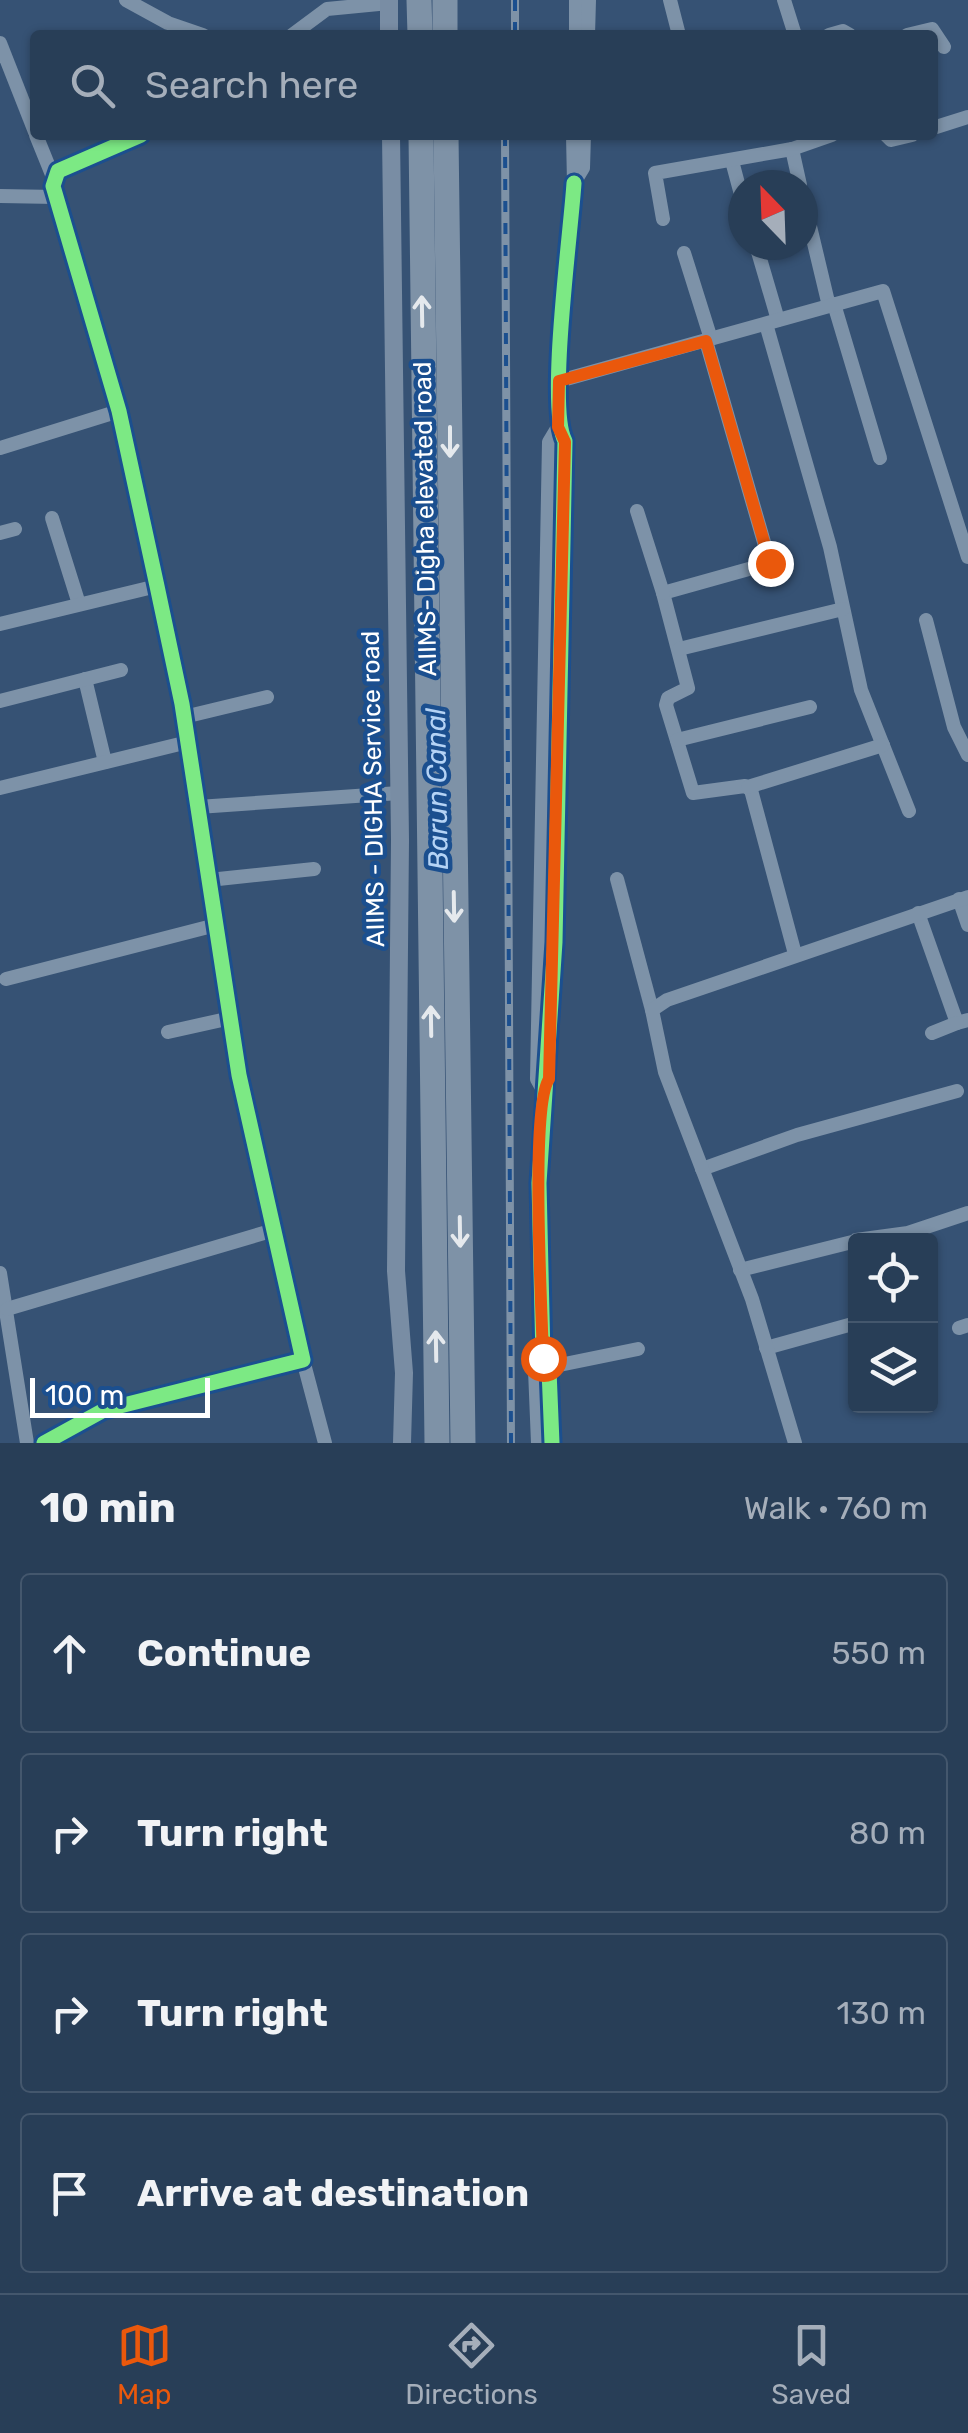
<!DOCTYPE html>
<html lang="en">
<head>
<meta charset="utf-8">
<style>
	:root { --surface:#283e57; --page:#344961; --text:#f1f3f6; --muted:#a5aeba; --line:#44576d; --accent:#ea580c }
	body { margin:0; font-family:Rubik,sans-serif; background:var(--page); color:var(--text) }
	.controls { position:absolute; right:30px; bottom:30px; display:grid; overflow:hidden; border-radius:10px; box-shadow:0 2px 8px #0004 }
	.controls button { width:90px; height:90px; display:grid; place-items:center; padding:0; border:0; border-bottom:2px solid var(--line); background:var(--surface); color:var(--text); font:50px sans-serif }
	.compass { position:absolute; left:728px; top:170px; width:90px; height:90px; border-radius:50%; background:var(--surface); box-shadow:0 2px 8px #0004; rotate:337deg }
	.scale { position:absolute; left:30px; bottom:25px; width:180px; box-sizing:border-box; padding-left:10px; border:5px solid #fff; border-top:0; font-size:28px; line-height:35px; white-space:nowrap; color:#fff; -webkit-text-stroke:8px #1b4f8f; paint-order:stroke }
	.stop { position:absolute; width:30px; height:30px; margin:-22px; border:8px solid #ea580c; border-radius:50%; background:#fff }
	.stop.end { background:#ea580c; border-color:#fff; box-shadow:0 2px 10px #0008 }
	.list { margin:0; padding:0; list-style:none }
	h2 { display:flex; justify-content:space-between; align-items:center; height:130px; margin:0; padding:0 40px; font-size:42px }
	h2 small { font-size:32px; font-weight:400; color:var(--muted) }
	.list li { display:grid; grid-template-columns:65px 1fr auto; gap:30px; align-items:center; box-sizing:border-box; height:160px; margin:0 20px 20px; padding:0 20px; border:2px solid var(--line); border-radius:10px }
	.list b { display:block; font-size:38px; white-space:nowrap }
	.list em { font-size:32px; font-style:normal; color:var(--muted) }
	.icon { flex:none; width:55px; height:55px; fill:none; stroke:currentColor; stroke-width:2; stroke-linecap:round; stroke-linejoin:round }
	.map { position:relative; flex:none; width:968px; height:1443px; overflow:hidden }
	.search { position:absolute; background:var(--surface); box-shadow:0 2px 8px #0004; left:30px; right:30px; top:30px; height:110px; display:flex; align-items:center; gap:25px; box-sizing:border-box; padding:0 35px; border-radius:10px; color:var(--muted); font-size:38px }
	.sheet { height:850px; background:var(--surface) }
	nav { display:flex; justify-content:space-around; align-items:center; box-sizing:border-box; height:140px; border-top:2px solid var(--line); background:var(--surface); font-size:28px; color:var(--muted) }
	nav a { display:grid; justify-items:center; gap:5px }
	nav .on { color:var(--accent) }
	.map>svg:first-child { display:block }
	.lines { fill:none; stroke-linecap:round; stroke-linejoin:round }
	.street { stroke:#7d92a8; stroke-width:14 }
	.secondary { stroke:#798da4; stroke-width:18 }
	.highway { stroke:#7e92a7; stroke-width:25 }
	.rail-casing { stroke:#7e92a7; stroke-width:8 }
	.rail { stroke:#1b4f8f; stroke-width:4; stroke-dasharray:11; stroke-linecap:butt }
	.cycleway-casing { stroke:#1b4f8f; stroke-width:21 }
	.cycleway { stroke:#7ce984; stroke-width:15 }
	.oneway { stroke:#e5e9ed }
	.route { stroke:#ea580c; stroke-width:12 }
	.labels { text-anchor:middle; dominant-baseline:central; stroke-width:9; stroke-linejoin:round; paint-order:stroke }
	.street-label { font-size:25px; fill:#fff; stroke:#1b4f8f }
	.water-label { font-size:28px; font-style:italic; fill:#b5d3f5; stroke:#1b4f8f }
</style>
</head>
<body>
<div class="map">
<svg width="968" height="1443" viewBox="0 0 968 1443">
	<rect width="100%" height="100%" fill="#365274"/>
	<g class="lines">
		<g class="street">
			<path d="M126,0L168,23L203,35"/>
			<path d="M670,0L679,35"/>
			<path d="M784,0L795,35"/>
			<path d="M292,35L327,9L389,3"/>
			<path d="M576,35V0"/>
			<path d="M588,35L589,0"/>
			<path d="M829,35L843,31L850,35"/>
			<path d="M907,35L932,29L944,47"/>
			<path d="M0,43L35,132"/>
			<path d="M933,128L968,117"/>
			<path d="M36,135L53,177"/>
			<path d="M573,135L574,183L583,168L584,135"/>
			<path d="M886,135L891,140L912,135"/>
			<path d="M792,149L800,185"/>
			<path d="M732,161L743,202"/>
			<path d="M0,196L56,197"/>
			<path d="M803,197L829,306"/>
			<path d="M663,219L655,173L792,149L832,135"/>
			<path d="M756,245L778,320"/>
			<path d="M684,253L711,339"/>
			<path d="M834,304L880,458"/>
			<path d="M766,324L830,547L861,690L909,811"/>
			<path d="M706,341L770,563L663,593L688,688L668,698L666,705L693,793L745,786L751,790L795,954"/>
			<path d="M559,381L883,291L968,557"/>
			<path d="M0,448L119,411"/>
			<path d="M637,511L663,593"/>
			<path d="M52,518L79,604"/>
			<path d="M0,533L15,529"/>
			<path d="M926,620L954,727L968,755"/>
			<path d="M0,624L157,586"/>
			<path d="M679,649L843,609"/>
			<path d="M85,679L105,762"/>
			<path d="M0,701L121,670"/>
			<path d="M184,717L267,697"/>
			<path d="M677,740L810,707"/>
			<path d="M748,787L883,745"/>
			<path d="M0,788L188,742"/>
			<path d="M198,807L399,793"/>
			<path d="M617,879L652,1010"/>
			<path d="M209,880L314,869"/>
			<path d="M959,899L968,925"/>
			<path d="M918,913L957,1023L968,1020"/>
			<path d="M6,979L216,925"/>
			<path d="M168,1032L231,1018"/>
			<path d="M932,1033L957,1023"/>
			<path d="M542,1088L537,1079L549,442L558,427"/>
			<path d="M702,1169L797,1135L957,1091"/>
			<path d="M856,1240L908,1233L968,1213"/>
			<path d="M740,1270L856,1241"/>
			<path d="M0,1273L27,1443"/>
			<path d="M7,1309L274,1230"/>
			<path d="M959,1328L968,1325"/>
			<path d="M766,1348L856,1323"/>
			<path d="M303,1360L325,1443"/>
			<path d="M535,1370L638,1349"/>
			<path d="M44,1443L104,1410L303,1360L239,1075L182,704L157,586L119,411L53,186L58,171L141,135"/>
			<path d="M538,1443L535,1370L540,1363"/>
			<path d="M552,1443L549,1370L543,1358L539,1183L555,942L565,441C547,407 571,232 574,183"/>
			<path d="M795,1443L752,1299L665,1072L652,1010L667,1000L968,897"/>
		</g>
		<g class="secondary">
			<path d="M389,35V0"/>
			<path d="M391,135L400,840L396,1271L404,1373L402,1443"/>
		</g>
		<g class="highway">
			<path d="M419,0L420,35"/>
			<path d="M445,0V35"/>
			<path d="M421,135L437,1443"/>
			<path d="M446,135L463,1443"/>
		</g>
		<defs>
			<g id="rail">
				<path d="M515,0V35"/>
				<path d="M505,135L511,1443"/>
			</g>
		</defs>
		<use href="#rail" class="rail-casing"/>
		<use href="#rail" class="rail"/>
		<defs>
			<g id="cycleway">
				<path d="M44,1443L104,1410L303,1360L239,1075L182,704L157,586L119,411L53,186L58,171L141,135"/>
				<path d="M552,1443L549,1370L543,1358L539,1183L555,942L565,441C547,407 571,232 574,183"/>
			</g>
		</defs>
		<use href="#cycleway" class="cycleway-casing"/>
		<use href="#cycleway" class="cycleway"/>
	</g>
	<defs><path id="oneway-shaft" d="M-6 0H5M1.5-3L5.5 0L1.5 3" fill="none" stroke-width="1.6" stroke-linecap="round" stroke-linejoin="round" transform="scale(2.5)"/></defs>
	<g class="oneway">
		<use href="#oneway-shaft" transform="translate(422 311) rotate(-91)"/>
		<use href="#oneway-shaft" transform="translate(450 442) rotate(90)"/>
		<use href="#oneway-shaft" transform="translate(454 907) rotate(89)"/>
		<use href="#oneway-shaft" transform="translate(431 1021) rotate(-91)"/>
		<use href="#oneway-shaft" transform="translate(460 1232) rotate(89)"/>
		<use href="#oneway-shaft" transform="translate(436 1346) rotate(-91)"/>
	</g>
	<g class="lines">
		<path class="route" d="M543,1358C542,1312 530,1107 549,1079L565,442L558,427L559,381L706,341L770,563"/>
	</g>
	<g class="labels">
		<g class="street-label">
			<text transform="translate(425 519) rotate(-91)">AIIMS- Digha elevated road</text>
			<text transform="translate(373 789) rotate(-91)">AIIMS - DIGHA Service road</text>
		</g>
		<g class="water-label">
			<text transform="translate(437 789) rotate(-91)">Barun Canal</text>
		</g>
	</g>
</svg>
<div class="controls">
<button><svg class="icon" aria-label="locate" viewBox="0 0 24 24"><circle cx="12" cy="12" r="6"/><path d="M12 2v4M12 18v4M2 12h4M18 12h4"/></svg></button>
<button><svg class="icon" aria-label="layers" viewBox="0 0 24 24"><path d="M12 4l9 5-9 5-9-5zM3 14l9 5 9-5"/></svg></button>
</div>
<svg class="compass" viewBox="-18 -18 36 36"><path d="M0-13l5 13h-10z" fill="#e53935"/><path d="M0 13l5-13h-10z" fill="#a5aeba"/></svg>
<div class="scale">100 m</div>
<div class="stop" style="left:543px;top:1358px"></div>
<div class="stop end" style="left:770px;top:563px"></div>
<div class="search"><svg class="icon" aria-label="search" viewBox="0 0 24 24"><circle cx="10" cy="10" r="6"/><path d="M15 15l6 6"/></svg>Search here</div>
</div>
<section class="sheet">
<h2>10 min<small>Walk · 760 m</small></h2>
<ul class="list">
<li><svg class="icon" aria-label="ahead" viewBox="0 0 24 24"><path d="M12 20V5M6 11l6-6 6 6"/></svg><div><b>Continue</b></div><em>550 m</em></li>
<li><svg class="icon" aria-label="right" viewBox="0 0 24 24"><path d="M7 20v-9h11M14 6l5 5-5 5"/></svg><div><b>Turn right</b></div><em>80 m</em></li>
<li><svg class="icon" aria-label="right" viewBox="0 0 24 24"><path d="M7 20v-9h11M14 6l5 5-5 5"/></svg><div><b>Turn right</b></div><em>130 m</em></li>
<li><svg class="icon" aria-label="arrive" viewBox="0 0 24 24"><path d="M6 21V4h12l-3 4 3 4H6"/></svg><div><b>Arrive at destination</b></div></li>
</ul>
</section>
<nav>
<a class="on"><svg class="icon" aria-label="map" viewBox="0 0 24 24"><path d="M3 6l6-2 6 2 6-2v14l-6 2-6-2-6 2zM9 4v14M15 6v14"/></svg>Map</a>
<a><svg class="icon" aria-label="directions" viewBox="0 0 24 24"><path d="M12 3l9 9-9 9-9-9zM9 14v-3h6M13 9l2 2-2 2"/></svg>Directions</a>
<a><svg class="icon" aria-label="saved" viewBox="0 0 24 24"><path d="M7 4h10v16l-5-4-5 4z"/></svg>Saved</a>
</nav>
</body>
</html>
